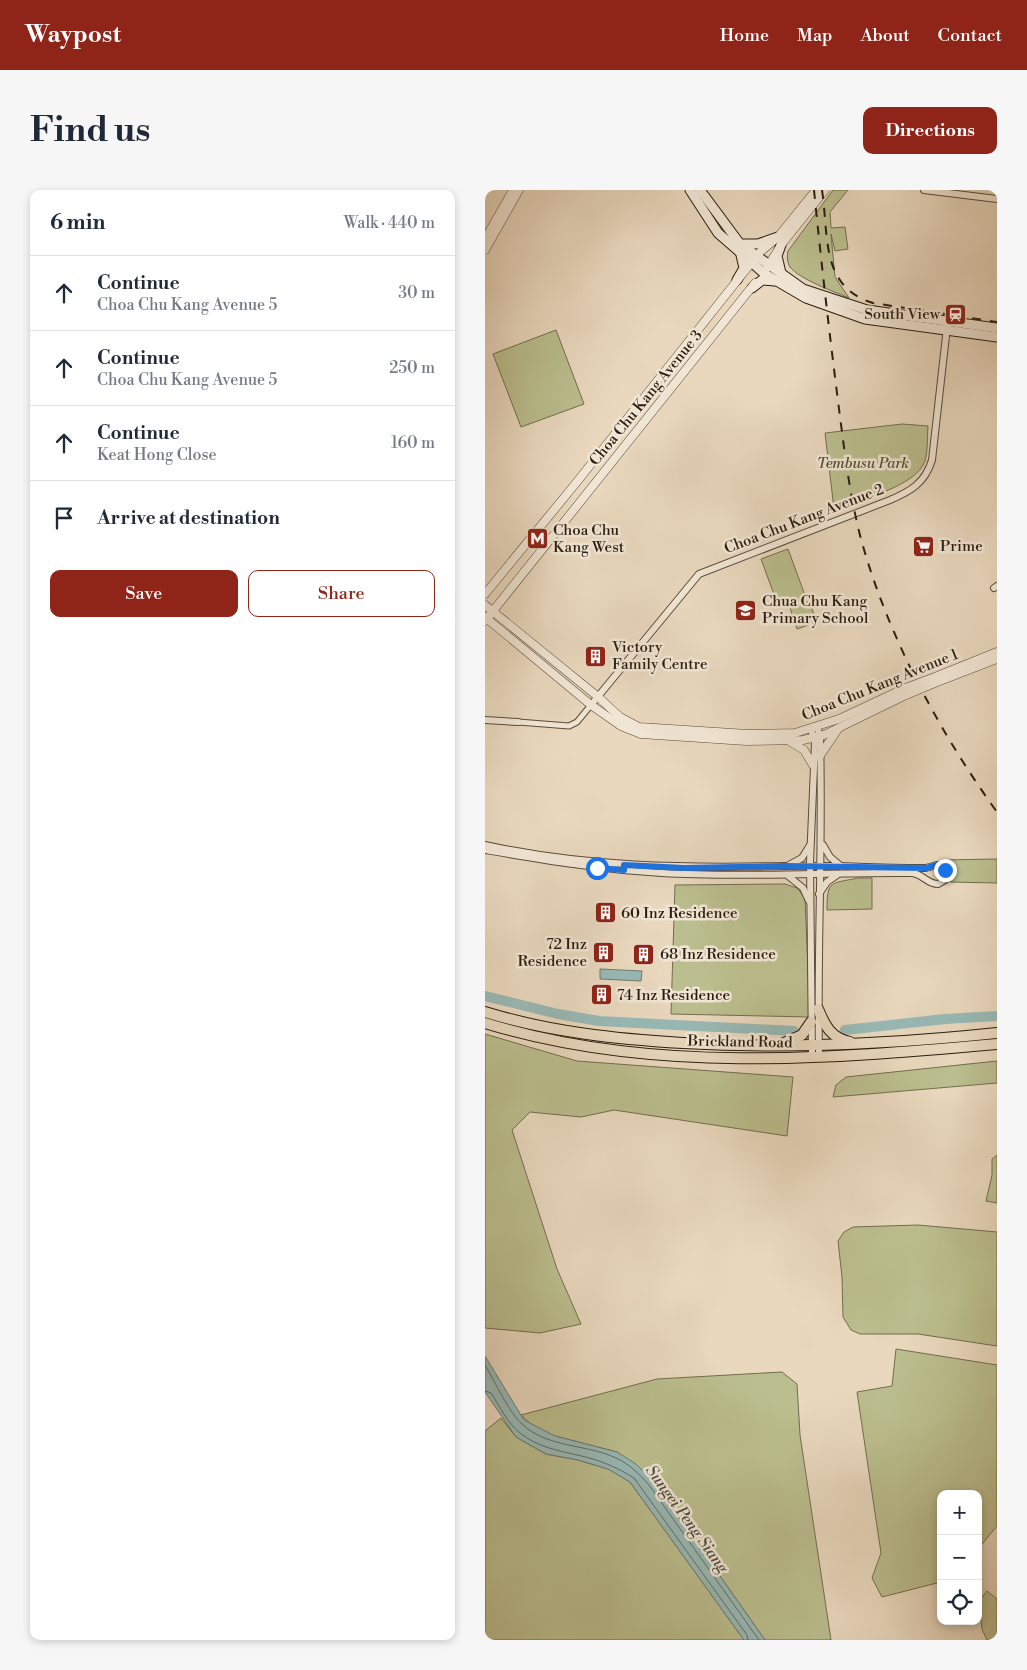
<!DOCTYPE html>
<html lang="en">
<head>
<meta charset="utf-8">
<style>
	:root { --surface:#fff; --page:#f6f6f7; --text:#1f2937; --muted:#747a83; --line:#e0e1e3; --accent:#8f2418 }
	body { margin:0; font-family:"Libre Bodoni",serif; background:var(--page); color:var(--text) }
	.controls { position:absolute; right:15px; bottom:15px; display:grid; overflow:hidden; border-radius:10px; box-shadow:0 2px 8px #0003 }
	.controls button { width:45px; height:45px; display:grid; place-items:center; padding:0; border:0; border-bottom:1px solid var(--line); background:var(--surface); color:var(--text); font:25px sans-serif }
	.stop { position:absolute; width:15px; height:15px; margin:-11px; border:4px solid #1a73e8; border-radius:50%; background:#fff }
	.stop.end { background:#1a73e8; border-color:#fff; box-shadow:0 1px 5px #0008 }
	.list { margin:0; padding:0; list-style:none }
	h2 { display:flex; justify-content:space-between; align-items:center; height:65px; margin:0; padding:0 20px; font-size:21px }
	h2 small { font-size:16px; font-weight:400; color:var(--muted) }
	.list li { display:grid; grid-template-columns:32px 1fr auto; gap:15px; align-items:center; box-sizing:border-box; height:75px; padding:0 20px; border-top:1px solid var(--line) }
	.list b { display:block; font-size:19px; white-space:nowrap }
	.list p { margin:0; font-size:16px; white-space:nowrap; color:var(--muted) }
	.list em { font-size:16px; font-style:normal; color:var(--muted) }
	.actions { display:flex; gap:10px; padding:15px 20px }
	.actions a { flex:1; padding:11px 0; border:1px solid var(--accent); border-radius:10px; text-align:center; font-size:18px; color:var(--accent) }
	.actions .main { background:var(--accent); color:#fff }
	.icon { flex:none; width:28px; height:28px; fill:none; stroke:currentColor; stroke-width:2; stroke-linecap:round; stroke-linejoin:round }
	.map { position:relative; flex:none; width:512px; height:1450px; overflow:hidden; border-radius:10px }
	header { display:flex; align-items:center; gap:30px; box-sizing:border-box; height:70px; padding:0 25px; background:var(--accent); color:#fff }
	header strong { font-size:24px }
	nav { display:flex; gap:28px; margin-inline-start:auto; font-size:18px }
	.intro { display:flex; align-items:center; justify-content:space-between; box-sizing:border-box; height:120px; padding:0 30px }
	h1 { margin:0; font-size:35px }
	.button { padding:12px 22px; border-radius:10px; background:var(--accent); color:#fff; font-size:18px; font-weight:700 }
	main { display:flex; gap:30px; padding:0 30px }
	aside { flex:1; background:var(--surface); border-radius:10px; box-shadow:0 2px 8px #0003 }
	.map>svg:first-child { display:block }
	.green { fill:#bbbe8e; stroke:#726d4e }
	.water { fill:#98b9b6; stroke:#6c7a72 }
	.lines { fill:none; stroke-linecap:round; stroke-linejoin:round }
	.shore { stroke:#616a62; stroke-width:1 }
	.river { stroke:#98b9b6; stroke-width:10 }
	.pedestrian-casing { stroke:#5a4b39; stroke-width:7 }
	.minor-casing { stroke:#5a4b39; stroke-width:8 }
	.tertiary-casing { stroke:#5a4b39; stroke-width:9 }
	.secondary-casing { stroke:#2a1c0d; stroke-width:11 }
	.primary-casing { stroke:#2a1c0d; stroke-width:12 }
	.pedestrian { stroke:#f1e6d5; stroke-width:5 }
	.minor { stroke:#f1e6d5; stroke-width:6 }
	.tertiary { stroke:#f1e6d5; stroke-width:8 }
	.secondary { stroke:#f1e6d5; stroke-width:9 }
	.primary { stroke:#e9d8be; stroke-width:10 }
	.rail { stroke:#2a1c0d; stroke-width:2; stroke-dasharray:9 9; stroke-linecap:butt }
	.tertiary-bridge-casing { stroke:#5a4b39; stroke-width:9; stroke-linecap:butt }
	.tertiary-bridge { stroke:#f1e6d5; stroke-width:8 }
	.route { stroke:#1a73e8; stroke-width:6 }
	.labels { text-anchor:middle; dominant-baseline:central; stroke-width:5; stroke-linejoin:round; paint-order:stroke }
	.poi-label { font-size:15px; fill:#2a1c0d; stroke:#f1e6d5; text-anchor:start }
	.street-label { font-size:15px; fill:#2a1c0d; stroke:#f1e6d5 }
	.park-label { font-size:15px; font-style:italic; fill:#564d34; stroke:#f1e6d5 }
	.water-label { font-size:16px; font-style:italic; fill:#4b4b40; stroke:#f1e6d5 }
</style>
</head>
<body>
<header>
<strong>Waypost</strong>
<nav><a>Home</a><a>Map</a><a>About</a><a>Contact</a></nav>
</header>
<div class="intro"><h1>Find us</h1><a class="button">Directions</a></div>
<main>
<aside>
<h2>6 min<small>Walk · 440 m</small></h2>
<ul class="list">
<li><svg class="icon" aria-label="ahead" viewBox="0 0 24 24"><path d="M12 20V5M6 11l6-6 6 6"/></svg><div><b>Continue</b><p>Choa Chu Kang Avenue 5</p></div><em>30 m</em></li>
<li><svg class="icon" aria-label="ahead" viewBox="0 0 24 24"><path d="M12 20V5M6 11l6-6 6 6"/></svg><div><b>Continue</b><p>Choa Chu Kang Avenue 5</p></div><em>250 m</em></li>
<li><svg class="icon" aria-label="ahead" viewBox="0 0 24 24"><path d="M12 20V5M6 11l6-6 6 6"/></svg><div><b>Continue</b><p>Keat Hong Close</p></div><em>160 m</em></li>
<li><svg class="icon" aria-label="arrive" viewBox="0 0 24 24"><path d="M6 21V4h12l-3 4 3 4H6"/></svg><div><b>Arrive at destination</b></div></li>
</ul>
<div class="actions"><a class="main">Save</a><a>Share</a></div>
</aside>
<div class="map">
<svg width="512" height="1450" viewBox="0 0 512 1450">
	<rect width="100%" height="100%" fill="#e9d8be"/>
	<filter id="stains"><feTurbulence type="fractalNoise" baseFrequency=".004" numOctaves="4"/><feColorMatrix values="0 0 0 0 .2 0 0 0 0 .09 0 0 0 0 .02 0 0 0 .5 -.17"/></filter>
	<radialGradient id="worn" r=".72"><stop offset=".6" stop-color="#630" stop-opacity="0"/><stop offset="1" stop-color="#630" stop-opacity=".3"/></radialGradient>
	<g class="green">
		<path d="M348,0H363L345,22L346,38L360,37L363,59L350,61L346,44L350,87L364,108C350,102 314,89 305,77C302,72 302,66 303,61Z"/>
		<path d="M71,140L99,214L36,237L8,164Z"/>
		<path d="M417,234L443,236C442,247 443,261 440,271C431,297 373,310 349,319L340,243Z"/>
		<path d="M303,359L321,408L294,418L276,369Z"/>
		<path d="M324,411L332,432L312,439L305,418Z"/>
		<path d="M512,669V693L465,692L466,680L457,670Z"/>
		<path d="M373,688H387V719L342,720C342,689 346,694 373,688Z"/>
		<path d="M300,694L312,698L320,708L325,827L186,824L190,695Z"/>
		<path d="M0,844L92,871L308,887L302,946L129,920L96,927L45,922L27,940L72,1079L96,1134L55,1143L0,1138Z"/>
		<path d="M512,871V893L348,907L351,895L361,887Z"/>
		<path d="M512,965V1013L501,1011L507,985V969Z"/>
		<path d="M433,1035L512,1042V1156L433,1144H375L366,1140L358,1127L357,1087L353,1051L359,1042L368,1037Z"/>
		<path d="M411,1159L512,1175V1336L493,1359V1304H456V1382L452,1393L397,1407L387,1388L396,1363L372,1202L407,1196Z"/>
		<path d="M297,1182L312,1194L315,1245L346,1450H280L168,1291L132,1262L70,1246L49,1237L36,1225L172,1189Z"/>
		<path d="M16,1228L31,1247L61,1264L93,1270L123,1279L145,1292L259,1450H0V1241Z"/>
		<path d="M502,1401L512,1409V1450H502L497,1439L494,1411Z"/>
	</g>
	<g class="water">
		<path d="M115,779L157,781L156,791L115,789Z"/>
		<path d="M0,1166L39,1230L70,1246L132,1262L151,1274L168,1291L280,1450H259L145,1292L123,1279L93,1270L61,1264L31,1247L0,1202Z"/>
	</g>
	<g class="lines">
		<g class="shore">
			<path d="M0,1175C9,1190 25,1224 37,1234C62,1258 102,1254 131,1268C145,1274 154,1284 164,1295L274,1450"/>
			<path d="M0,1201L6,1203C14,1215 23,1234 35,1243C53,1257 71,1260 92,1265C112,1269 132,1277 149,1288L262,1445L263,1450"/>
		</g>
		<g class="river">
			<path d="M0,806L73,824L114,831L309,841"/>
			<path d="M360,840L460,829L512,826"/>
		</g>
		<defs>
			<path id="pedestrian" d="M33,532L84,536L92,532L106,515"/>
			<g id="minor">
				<path d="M439,0L512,9"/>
				<path d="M509,398L512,396"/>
				<path d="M106,515L214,384L405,310C426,301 440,293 447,270L462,137"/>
				<path d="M0,530L33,532"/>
				<path d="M332,537L335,546C338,653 332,760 334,867"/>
				<path d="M326,539L330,553L325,672L327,867"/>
				<path d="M0,655C101,677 197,678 300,676C346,675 394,678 441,678L452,675L458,677L462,684L460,690L453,694C442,694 438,684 427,683C343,682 260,688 177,683C117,680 59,670 0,660"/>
				<path d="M338,655L345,667L357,677"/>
				<path d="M304,675L317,668L325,655"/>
				<path d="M302,685L318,698L324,711"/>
				<path d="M334,704L342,692L352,685"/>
			</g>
			<g id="tertiary">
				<path d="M0,49L28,0"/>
				<path d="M0,60L34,0"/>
				<path d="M282,78L296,55L340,0"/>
				<path d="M0,404L91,293L247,97L275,62L293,47L331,0"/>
				<path d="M0,415L112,506L135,527L154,537L263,544L310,543L354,529L418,499"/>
				<path d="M0,427L106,515L136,536L156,544L261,551L318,550L339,545L421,505"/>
				<path d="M0,431L270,93"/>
				<path d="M450,487L512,462"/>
				<path d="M452,492L512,469"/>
				<path d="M306,552L319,560L328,575"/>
				<path d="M334,567L353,539"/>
			</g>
			<g id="secondary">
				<path d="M205,0L233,43L280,84L321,108L380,129L512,147"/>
				<path d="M215,0L255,54L318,99L382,120L512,138"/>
				<path d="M256,54H273L293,47"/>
				<path d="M296,83L292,66L296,55"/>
				<path d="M252,90L259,78L256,65"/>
				<path d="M267,98L277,90L290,91"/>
			</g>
			<g id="primary">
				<path d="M333,819C340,836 346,848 365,852"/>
				<path d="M0,822C65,842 131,849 198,853C303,859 407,854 512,843"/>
				<path d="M0,833C166,884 342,869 512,854"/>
				<path d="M299,853L317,845L326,832"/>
			</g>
		</defs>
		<use href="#pedestrian" class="pedestrian-casing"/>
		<use href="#minor" class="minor-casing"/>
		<use href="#tertiary" class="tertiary-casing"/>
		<use href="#secondary" class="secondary-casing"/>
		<use href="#primary" class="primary-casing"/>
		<use href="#pedestrian" class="pedestrian"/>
		<use href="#minor" class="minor"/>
		<use href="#tertiary" class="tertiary"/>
		<use href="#secondary" class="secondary"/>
		<use href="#primary" class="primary"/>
		<g class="rail">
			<path d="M329,0C336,70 344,140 353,211C359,257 364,303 376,349C402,444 454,542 512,622"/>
			<path d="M337,0C344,46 335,97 388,113L512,132"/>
		</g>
		<defs>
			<g id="tertiary-bridge">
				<path d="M418,499L450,487"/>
				<path d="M421,505L452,492"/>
			</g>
		</defs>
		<use href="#tertiary-bridge" class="tertiary-bridge-casing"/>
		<use href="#tertiary-bridge" class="tertiary-bridge"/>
	</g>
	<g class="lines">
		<path class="route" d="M112,678L139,680V675L199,678L300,676L441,678L452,675L460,680"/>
	</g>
	<defs>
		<symbol id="station-square" viewBox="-11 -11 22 22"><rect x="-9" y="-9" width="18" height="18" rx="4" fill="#8f2418" stroke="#f1e6d5"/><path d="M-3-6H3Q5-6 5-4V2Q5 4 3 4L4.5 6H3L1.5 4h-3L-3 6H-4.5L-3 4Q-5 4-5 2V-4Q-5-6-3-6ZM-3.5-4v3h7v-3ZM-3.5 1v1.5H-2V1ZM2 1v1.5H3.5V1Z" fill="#fff"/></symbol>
		<symbol id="metro-square" viewBox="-11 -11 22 22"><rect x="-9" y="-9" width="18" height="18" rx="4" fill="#8f2418" stroke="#f1e6d5"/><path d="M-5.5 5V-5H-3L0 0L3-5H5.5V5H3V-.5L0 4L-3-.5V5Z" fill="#fff"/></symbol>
		<symbol id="supermarket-square" viewBox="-11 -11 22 22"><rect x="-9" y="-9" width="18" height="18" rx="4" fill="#8f2418" stroke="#f1e6d5"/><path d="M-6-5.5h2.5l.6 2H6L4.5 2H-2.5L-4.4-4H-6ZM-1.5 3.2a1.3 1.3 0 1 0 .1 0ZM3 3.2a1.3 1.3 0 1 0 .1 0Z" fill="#fff"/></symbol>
		<symbol id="school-square" viewBox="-11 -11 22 22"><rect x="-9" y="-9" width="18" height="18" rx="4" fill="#8f2418" stroke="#f1e6d5"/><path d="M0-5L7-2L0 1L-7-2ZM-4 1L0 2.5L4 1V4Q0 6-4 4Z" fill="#fff"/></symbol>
		<symbol id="building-square" viewBox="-11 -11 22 22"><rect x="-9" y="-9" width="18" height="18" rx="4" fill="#8f2418" stroke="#f1e6d5"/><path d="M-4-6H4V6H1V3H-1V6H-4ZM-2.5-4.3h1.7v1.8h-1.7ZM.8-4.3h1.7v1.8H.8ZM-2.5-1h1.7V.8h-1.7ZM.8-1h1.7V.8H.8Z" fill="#fff"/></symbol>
	</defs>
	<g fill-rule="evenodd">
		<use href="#station-square" x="458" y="112" width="25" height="25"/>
		<use href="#metro-square" x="40" y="336" width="25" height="25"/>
		<use href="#supermarket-square" x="426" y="344" width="25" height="25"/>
		<use href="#school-square" x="248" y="408" width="25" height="25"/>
		<use href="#building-square" x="98" y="454" width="25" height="25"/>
		<use href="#building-square" x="108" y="710" width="25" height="25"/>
		<use href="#building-square" x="106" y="750" width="25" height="25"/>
		<use href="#building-square" x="146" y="752" width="25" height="25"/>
		<use href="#building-square" x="104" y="792" width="25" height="25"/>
	</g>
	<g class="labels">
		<g class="poi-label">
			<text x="455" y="124" text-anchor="end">South View</text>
			<text x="68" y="340">Choa Chu<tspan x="68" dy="17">Kang West</tspan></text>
			<text x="455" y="356">Prime</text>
			<text x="277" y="411">Chua Chu Kang<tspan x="277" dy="17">Primary School</tspan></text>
			<text x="127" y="457">Victory<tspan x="127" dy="17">Family Centre</tspan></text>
			<text x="136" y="723">60 Inz Residence</text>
			<text x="102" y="754" text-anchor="end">72 Inz<tspan x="102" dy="17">Residence</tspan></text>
			<text x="175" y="764">68 Inz Residence</text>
			<text x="132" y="805">74 Inz Residence</text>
		</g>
		<g class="street-label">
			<text transform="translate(161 208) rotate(-51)">Choa Chu Kang Avenue 3</text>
			<text transform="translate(319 329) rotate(-21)">Choa Chu Kang Avenue 2</text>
			<text transform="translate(395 495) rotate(-22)">Choa Chu Kang Avenue 1</text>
			<text transform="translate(255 852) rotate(1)">Brickland Road</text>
		</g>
		<g class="park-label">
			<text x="378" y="273">Tembusu Park</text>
		</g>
		<g class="water-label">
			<text transform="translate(202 1329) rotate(54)">Sungei Peng Siang</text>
		</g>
	</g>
	<rect width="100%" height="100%" filter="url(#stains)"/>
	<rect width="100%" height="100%" fill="url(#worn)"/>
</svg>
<div class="controls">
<button>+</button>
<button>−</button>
<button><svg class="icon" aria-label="locate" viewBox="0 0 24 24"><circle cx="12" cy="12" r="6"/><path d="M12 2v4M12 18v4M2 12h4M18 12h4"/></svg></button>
</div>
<div class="stop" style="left:112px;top:678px"></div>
<div class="stop end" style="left:460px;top:680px"></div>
</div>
</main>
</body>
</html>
